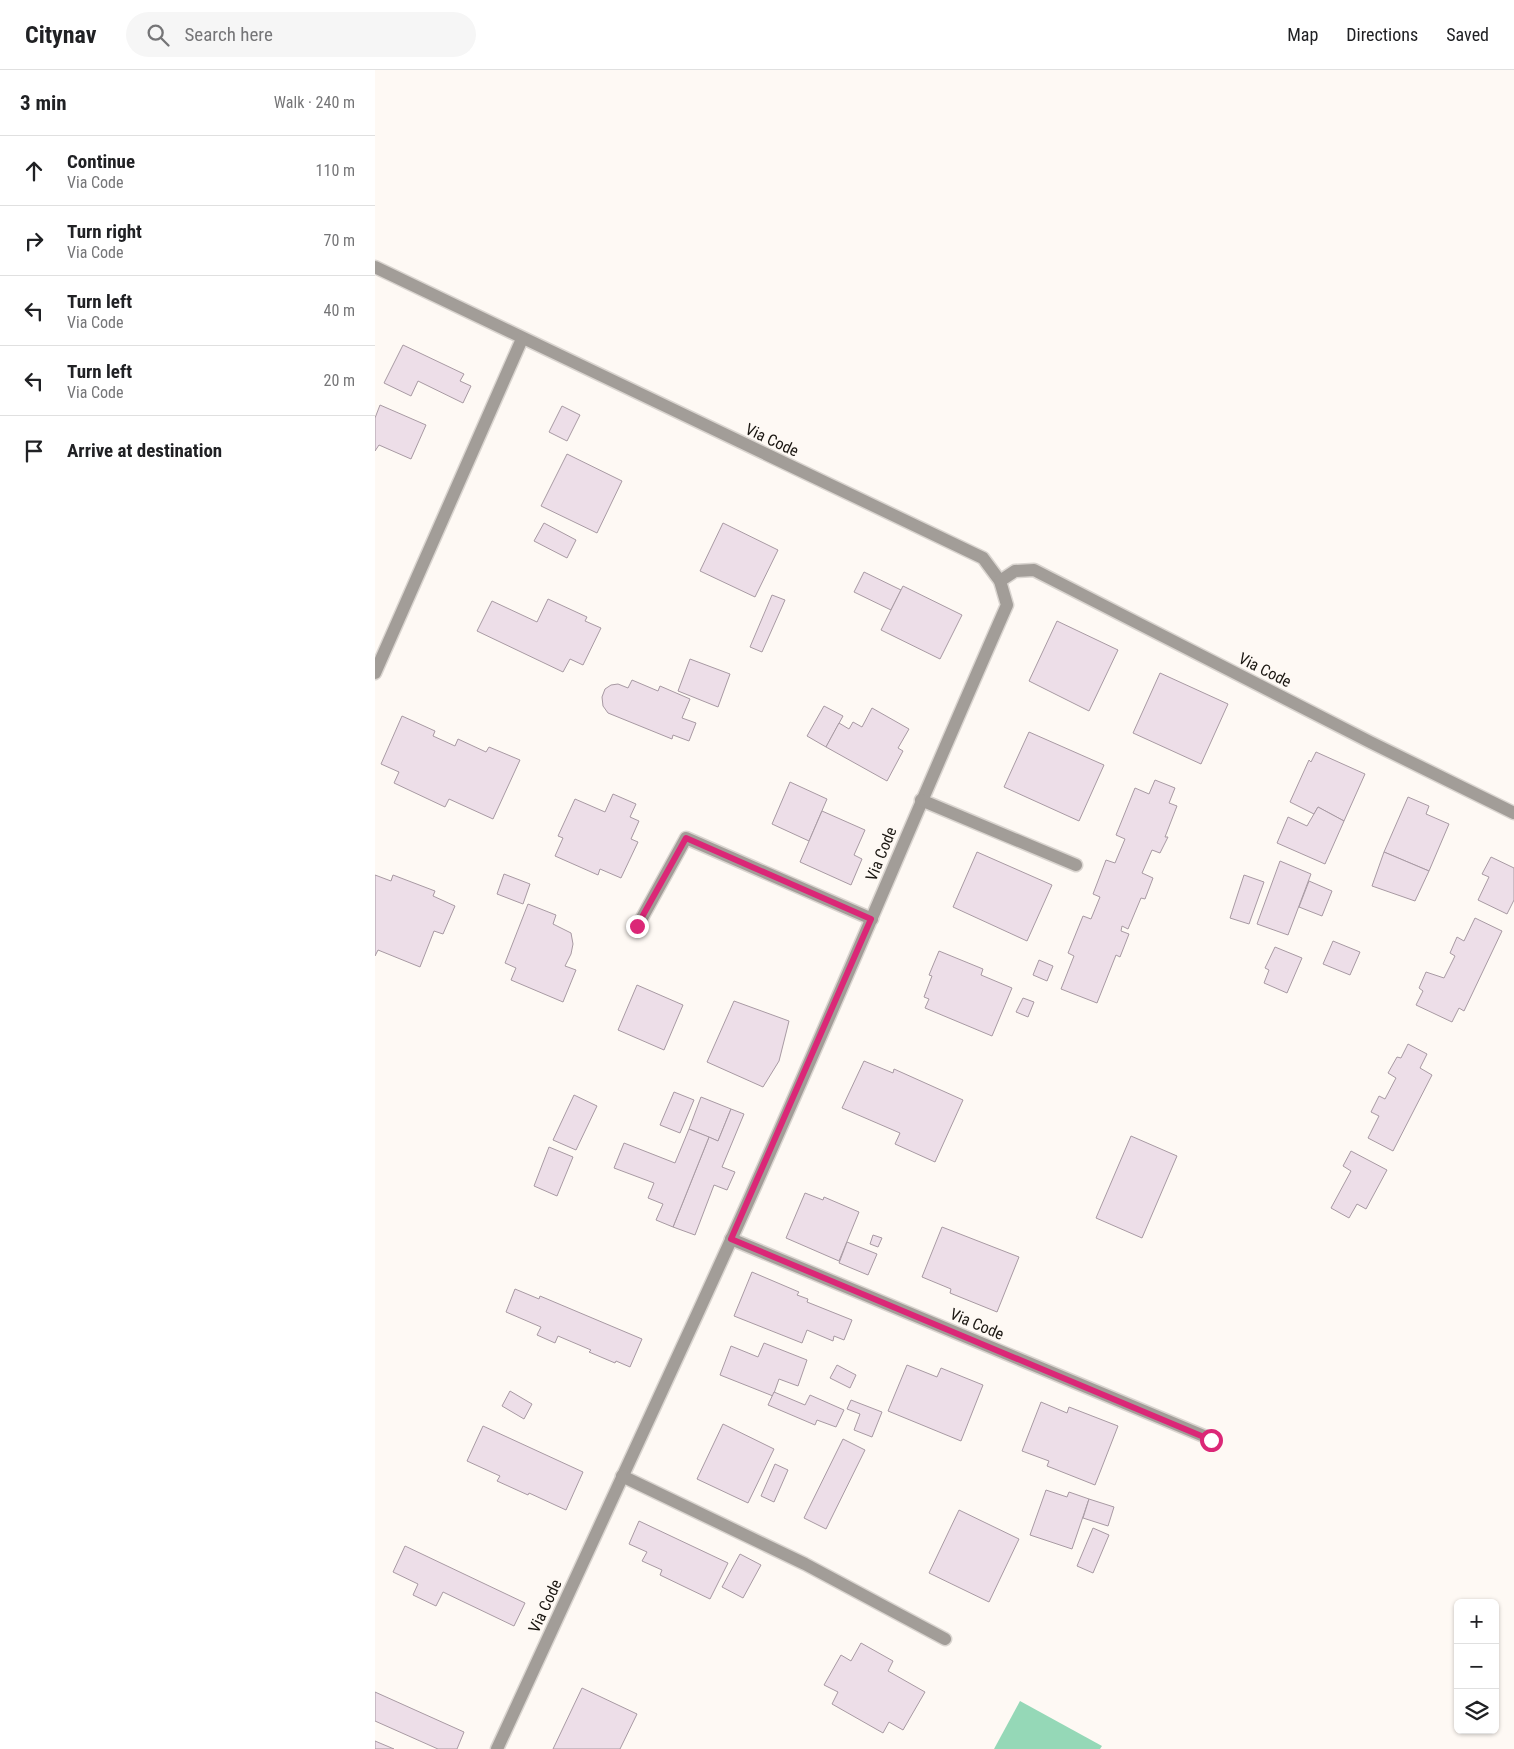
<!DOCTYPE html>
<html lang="en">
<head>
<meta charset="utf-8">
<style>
	:root { --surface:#fff; --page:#f6f6f6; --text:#202124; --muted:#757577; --line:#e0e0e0 }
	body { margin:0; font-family:"Roboto Condensed",sans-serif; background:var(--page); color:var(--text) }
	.controls { position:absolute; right:15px; bottom:15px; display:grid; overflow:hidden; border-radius:8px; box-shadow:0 1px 4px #0004 }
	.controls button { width:45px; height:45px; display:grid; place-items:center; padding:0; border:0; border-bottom:1px solid var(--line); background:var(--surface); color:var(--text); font:25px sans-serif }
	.stop { position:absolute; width:15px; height:15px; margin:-11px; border:4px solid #db2777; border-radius:50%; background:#fff }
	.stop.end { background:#db2777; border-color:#fff; box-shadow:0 1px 5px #0008 }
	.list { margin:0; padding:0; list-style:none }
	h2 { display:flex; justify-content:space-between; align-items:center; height:65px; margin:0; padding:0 20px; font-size:21px }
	h2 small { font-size:16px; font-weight:400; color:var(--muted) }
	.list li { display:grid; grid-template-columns:32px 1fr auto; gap:15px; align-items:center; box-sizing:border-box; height:70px; padding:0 20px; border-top:1px solid var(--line) }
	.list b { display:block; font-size:19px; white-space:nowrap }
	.list p { margin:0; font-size:16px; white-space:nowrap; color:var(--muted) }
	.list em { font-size:16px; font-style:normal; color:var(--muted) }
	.icon { flex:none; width:28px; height:28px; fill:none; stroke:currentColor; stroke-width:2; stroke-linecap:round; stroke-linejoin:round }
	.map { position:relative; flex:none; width:1139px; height:1679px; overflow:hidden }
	header { display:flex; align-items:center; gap:30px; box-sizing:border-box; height:70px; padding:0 25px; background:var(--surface); border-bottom:1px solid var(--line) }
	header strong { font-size:24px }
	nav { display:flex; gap:28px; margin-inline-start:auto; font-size:18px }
	.search { width:350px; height:45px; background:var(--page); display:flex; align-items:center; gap:12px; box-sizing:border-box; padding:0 18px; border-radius:28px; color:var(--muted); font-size:19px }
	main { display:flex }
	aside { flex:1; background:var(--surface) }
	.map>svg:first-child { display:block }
	.green { fill:#95d8b7 }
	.building { fill:#eddee8; stroke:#a89aa3 }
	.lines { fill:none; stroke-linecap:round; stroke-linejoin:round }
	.minor-casing { stroke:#dad5d0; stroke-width:15 }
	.minor { stroke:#a29d98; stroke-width:12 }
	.route { stroke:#db2777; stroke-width:6 }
	.labels { text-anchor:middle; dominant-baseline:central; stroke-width:4; stroke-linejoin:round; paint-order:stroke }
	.street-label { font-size:16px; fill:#1a1611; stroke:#fef9f4 }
</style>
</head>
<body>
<header>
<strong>Citynav</strong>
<div class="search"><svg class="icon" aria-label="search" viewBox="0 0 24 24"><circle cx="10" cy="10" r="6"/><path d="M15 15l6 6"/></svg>Search here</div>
<nav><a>Map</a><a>Directions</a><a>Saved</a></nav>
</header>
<main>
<aside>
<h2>3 min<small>Walk · 240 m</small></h2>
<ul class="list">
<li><svg class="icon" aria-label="ahead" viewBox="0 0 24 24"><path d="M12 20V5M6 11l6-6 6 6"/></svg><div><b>Continue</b><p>Via Code</p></div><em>110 m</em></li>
<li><svg class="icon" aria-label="right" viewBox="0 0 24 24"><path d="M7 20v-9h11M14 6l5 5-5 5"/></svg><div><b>Turn right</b><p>Via Code</p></div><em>70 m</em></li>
<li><svg class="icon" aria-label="left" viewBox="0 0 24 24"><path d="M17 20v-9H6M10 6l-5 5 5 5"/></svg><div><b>Turn left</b><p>Via Code</p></div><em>40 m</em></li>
<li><svg class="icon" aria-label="left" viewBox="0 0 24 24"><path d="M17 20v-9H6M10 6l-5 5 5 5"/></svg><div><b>Turn left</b><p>Via Code</p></div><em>20 m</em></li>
<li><svg class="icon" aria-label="arrive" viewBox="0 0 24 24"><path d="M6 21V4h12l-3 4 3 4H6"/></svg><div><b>Arrive at destination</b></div></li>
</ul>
</aside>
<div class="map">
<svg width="1139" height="1679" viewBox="0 0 1139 1679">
	<rect width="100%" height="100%" fill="#fef9f4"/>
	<path class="green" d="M645,1631L727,1676L725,1679H619Z"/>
	<g class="building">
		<path d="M28,275L89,304L85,311L96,316L88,333L43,311L36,326L9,313Z"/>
		<path d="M5,335L51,355L36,389L4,375L0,381V348Z"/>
		<path d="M187,336L205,345L192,371L174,362Z"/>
		<path d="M192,384L247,411L222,463L166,436Z"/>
		<path d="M169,453L201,470L192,488L159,471Z"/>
		<path d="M348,453L403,480L380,527L325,501Z"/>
		<path d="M489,502L526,520L516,540L479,522Z"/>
		<path d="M528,516L587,545L565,589L506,560Z"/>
		<path d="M397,525L410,530L387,582L375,577Z"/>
		<path d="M173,529L212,547L210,551L226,558L208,595L195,589L188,602L102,561L117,531L162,552Z"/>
		<path d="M682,551L743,580L714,641L654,611Z"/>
		<path d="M315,589L355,604L343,637L303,621Z"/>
		<path d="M785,603L853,634L826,694L758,663Z"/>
		<path d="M257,610L283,621L285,616L315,629L307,648L321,653L314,671L298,665L297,669L233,643L228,636L227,627L230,619L236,615L243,614L253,618Z"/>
		<path d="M449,636L468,646L451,677L432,666Z"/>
		<path d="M497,638L534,659L523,678L528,681L512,711L451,677L464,653L474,659L478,652L487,657Z"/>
		<path d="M27,646L60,661L58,666L80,676L83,669L111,682L114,677L145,690L118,749L74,729L70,737L19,713L24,702L6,694Z"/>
		<path d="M654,662L729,695L704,751L629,717Z"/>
		<path d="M941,682L990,704L969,751L943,737L939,744L915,732L934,690L936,692Z"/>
		<path d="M780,710L800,718L794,733L802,736L790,767H793L785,783L777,780L767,803L778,808L770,829L766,828L753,859L747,856L746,861L754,864L745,887L741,885L722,933L686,919L699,886L693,883L708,846L716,849L725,827L718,824L731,790L740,793L750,769L741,765L760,718L774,724Z"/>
		<path d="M415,712L452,729L434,771L397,754Z"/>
		<path d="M238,724L261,734L255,747L264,751L256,769L263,772L246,808L225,799L223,805L180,786L188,768L183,766L200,729L230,742Z"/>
		<path d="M1033,727L1054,736L1051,744L1074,754L1054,801L1009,782Z"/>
		<path d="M943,737L969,751L950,794L902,773L913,747L932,756Z"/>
		<path d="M447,741L490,760L479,785L487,789L476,815L425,792Z"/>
		<path d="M602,782L677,815L652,871L578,837Z"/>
		<path d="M1009,782L1054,801L1040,831L997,816Z"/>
		<path d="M1116,787L1139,798V830L1132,844L1103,830L1114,807L1107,804Z"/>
		<path d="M905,791L936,804L913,865L882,854Z"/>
		<path d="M129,804L155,814L148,834L122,824Z"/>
		<path d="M0,805L16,811L18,805L60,821L58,826L80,836L68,864L59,861L45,897L3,880L0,886Z"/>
		<path d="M869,805L889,812L874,854L855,848Z"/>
		<path d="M934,811L957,821L947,846L924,837Z"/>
		<path d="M153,834L181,845L178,854L196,863L198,874L196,884L190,896L201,900L188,932L136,910L141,898L130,893Z"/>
		<path d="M1100,848L1127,861L1089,941L1084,938L1077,952L1041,935L1048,921L1044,918L1051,902L1069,908L1080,886L1075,883L1082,867L1089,871Z"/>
		<path d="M958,871L985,882L975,905L948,894Z"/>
		<path d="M900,877L927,888L912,923L889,913L894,900L890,898Z"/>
		<path d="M564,881L608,899L606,905L637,918L617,966L550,938L554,929L549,927L557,906L554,905Z"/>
		<path d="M664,890L678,896L672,911L658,905Z"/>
		<path d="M262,915L308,935L289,980L243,960Z"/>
		<path d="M648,928L659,932L653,947L641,942Z"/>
		<path d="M359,931L414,951L404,991L388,1017L332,992Z"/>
		<path d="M1033,974L1052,984L1045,998L1057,1005L1018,1081L993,1068L1004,1046L996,1042L1004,1026L1010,1029L1021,1008L1013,1003L1022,987L1026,988Z"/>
		<path d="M489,991L518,1003L519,999L588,1030L560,1092L520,1074L525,1063L467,1038Z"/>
		<path d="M299,1022L319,1030L305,1063L285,1055Z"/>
		<path d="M199,1025L222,1036L201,1080L178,1070Z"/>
		<path d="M326,1027L356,1039L343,1071L314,1059Z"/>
		<path d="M356,1039L369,1044L347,1097L360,1102L352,1120L339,1115L320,1165L298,1157L334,1067L343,1071Z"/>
		<path d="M314,1059L334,1067L298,1157L281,1150L288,1134L273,1128L279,1113L239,1098L249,1073L300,1093Z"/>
		<path d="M756,1066L802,1086L767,1168L721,1148Z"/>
		<path d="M174,1077L198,1087L182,1126L159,1116Z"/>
		<path d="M976,1081L1012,1100L991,1139L982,1134L974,1148L956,1138L976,1101L968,1096Z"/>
		<path d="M430,1123L448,1130L449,1127L484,1142L464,1191L411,1168Z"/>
		<path d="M567,1157L644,1187L622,1242L575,1223L576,1219L547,1207Z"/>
		<path d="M498,1165L507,1168L503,1177L495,1174Z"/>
		<path d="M472,1172L502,1184L493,1205L464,1193Z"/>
		<path d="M377,1202L424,1222L422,1225L433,1229L432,1232L477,1250L469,1270L459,1266L458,1271L432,1260L427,1273L359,1246Z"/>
		<path d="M140,1219L164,1229L165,1226L267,1269L255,1297L241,1291L240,1293L214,1282L216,1280L183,1266L180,1273L162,1265L166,1257L131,1242Z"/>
		<path d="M389,1273L432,1290L423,1316L404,1309L398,1326L345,1305L356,1276L383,1287Z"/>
		<path d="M462,1295L481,1305L475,1318L455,1308Z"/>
		<path d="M532,1295L562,1307L566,1298L608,1315L586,1371L513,1341Z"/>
		<path d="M135,1321L157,1334L149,1349L127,1336Z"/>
		<path d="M399,1322L430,1335L435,1325L469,1340L461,1357L442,1350L440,1355L393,1335Z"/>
		<path d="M476,1330L507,1342L497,1367L479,1360L485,1344L472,1339Z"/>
		<path d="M666,1332L692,1343L694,1337L743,1356L720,1415L672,1396L674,1391L647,1381Z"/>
		<path d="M348,1354L399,1379L373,1433L322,1409Z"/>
		<path d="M108,1356L208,1402L191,1440L154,1423L153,1425L122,1411L125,1406L92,1391Z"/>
		<path d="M468,1369L490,1380L451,1459L429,1448Z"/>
		<path d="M400,1394L413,1400L399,1432L386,1426Z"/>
		<path d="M671,1420L692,1427L694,1422L714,1429L697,1479L655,1465Z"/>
		<path d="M714,1429L739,1437L733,1456L708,1448Z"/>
		<path d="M584,1440L644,1469L614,1532L554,1503Z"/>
		<path d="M264,1451L353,1493L335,1529L285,1505L287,1500L267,1491L272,1482L254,1474Z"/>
		<path d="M718,1458L734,1465L718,1503L702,1496Z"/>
		<path d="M30,1476L150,1533L139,1556L68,1522L61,1536L38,1525L43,1514L18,1502Z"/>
		<path d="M365,1484L386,1495L368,1528L347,1517Z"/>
		<path d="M486,1573L518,1591L513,1601L550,1622L528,1660L514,1652L508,1663L457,1634L463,1622L449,1615L466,1585L476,1591Z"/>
		<path d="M207,1618L262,1644L245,1679H178Z"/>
		<path d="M0,1622L89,1662L82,1679H63L0,1651Z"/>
		<path d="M0,1672V1671L19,1679H0Z"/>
	</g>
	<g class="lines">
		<defs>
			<g id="minor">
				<path d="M0,197L608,488L625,511L632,535C539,746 451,960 356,1170C279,1340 200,1509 122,1679"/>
				<path d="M625,511L640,501L659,500L995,672L1139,743"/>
				<path d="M0,603L147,269"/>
				<path d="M546,730L701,795"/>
				<path d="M262,857L311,768L497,849"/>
				<path d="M356,1169L836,1369"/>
				<path d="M247,1406L430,1494L570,1569"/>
			</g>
		</defs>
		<use href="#minor" class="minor-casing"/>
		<use href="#minor" class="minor"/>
	</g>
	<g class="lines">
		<path class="route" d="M262,856L311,768L496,849L356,1169L836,1370"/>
	</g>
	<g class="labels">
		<g class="street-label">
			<text transform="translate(397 370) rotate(25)">Via Code</text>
			<text transform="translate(890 600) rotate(27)">Via Code</text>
			<text transform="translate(506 784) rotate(-68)">Via Code</text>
			<text transform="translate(602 1254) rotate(23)">Via Code</text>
			<text transform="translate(170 1536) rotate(-65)">Via Code</text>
		</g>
	</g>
</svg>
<div class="controls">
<button>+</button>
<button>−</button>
<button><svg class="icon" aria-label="layers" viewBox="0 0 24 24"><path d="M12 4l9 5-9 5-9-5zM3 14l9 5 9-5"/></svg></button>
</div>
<div class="stop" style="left:836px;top:1370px"></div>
<div class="stop end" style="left:262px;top:856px"></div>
</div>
</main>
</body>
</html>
